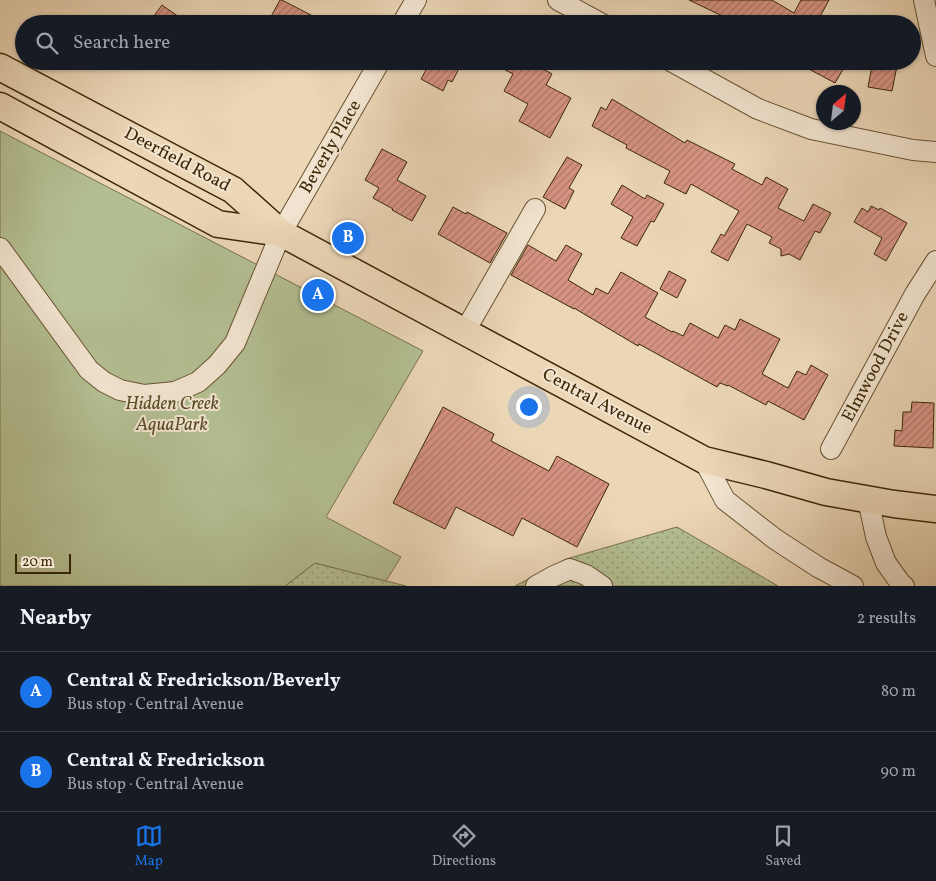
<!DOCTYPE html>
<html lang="en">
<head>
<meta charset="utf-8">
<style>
	:root { --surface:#171b24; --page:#242831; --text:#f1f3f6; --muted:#9ea1a6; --line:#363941; --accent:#1a73e8 }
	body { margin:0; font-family:Vollkorn,serif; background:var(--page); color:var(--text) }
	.compass { position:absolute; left:816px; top:85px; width:45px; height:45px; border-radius:50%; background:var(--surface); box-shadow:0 1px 4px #0004; rotate:28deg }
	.scale { position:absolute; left:15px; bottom:12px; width:56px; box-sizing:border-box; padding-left:5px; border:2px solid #3c2705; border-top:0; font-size:14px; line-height:18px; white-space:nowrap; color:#3c2705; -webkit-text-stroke:4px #f2e4d0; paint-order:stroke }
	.you { position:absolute; left:528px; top:406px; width:18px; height:18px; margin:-12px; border:4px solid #fff; border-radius:50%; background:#1a73e8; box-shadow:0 0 0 8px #1a73e833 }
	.badge { display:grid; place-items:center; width:32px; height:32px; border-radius:50%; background:var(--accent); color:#fff; font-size:16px; font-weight:700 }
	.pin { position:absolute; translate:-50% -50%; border:2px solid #fff; box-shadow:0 1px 5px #0006 }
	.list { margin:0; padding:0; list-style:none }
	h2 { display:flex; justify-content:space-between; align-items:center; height:65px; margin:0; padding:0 20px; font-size:21px }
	h2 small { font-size:16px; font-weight:400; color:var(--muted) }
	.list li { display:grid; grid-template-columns:32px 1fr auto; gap:15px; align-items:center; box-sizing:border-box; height:80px; padding:0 20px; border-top:1px solid var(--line) }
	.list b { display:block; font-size:19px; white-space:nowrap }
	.list p { margin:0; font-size:16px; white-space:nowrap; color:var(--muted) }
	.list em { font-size:16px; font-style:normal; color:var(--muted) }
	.icon { flex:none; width:28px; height:28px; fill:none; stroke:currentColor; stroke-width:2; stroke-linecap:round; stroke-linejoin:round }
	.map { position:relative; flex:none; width:936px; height:586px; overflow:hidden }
	.search { position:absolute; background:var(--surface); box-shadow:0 1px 4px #0004; left:15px; right:15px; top:15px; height:55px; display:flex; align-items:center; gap:12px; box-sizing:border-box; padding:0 18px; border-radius:28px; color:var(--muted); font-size:19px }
	.sheet { height:225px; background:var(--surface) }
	nav { display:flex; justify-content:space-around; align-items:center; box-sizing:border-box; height:70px; border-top:1px solid var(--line); background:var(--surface); font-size:14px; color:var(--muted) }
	nav a { display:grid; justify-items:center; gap:2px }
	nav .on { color:var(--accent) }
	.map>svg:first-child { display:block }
	.grass { fill:url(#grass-dots); stroke:#78724b }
	.park { fill:#b3be91; stroke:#78724b }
	.building { fill:url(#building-hatch); stroke:#3c2705 }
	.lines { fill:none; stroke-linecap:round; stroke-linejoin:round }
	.minor-casing { stroke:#685331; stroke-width:22 }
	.major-casing { stroke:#3c2705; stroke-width:29 }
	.minor { stroke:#f2e4d0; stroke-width:20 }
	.major { stroke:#ebd6b6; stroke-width:26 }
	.labels { text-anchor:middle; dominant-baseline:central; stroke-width:4; stroke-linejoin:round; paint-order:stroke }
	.street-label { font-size:18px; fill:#3c2705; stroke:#f2e4d0 }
	.park-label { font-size:18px; font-style:italic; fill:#5a4d28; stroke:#f2e4d0 }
</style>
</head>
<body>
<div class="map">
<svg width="936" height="586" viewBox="0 0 936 586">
	<defs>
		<pattern id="grass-dots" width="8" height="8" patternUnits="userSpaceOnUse" patternTransform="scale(1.25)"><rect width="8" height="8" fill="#b3be91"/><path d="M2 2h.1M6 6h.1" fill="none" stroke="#939a74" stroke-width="1.8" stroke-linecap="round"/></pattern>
		<pattern id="building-hatch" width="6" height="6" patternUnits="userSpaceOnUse" patternTransform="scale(1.25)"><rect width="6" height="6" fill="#d69383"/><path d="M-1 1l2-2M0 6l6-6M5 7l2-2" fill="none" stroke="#af7869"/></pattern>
	</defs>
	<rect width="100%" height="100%" fill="#ebd6b6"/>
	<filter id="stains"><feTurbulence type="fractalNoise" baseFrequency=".004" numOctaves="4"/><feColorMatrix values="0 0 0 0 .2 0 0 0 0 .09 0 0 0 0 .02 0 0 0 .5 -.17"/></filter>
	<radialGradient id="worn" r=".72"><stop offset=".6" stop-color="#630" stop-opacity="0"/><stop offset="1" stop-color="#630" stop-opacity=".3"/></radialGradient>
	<g class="grass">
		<path d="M677,527L778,586H515L566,559Z"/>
		<path d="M315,563L406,586H285Z"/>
	</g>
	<path class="park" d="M0,131L423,351L326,517L401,557L386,581L315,563L285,586H0Z"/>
	<g class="building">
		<path d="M280,0H282L328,24H267Z"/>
		<path d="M689,0H772L794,13L801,0H829L816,24H739Z"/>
		<path d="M162,5L189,24H148Z"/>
		<path d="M431,61H463L452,82L448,80L443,91L421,79Z"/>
		<path d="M488,61H529L552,74L546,85L571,98L550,138L519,121L528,104L504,91L513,74Z"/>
		<path d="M794,61H848L835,83Z"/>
		<path d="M873,61H898L892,91L868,87Z"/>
		<path d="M612,99L685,143L687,140L735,164L732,169L762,185L766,177L788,189L778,208L804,221L813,204L831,213L820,233L815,231L800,260L789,254L781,256V249L769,243L772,237L747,224L728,261L711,252L721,234L724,236L739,211L691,184L686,194L664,183L670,171L626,148L627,145L592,126L601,107L606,110Z"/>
		<path d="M382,149L407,162L397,180L426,196L412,221L392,210L393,209L373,198L379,188L365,180Z"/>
		<path d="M567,157L582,165L569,188L574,191L565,209L543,197Z"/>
		<path d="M622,185L645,199L647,195L664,204L654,222L651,221L637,246L621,238L633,217L611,204Z"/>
		<path d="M871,206L879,210L880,208L907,223L886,261L874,254L882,238L854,222L862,208L868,212Z"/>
		<path d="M453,207L466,214L467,212L507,233L490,263L438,234Z"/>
		<path d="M528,245L556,261L566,245L582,254L568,280L593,295L596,288L608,294L621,272L658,293L645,317L672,332L673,331L683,336L690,323L718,338L725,325L735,330L740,319L780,339L762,374L788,388L797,371L806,375L811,365L828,375L804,420L768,401L766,405L728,385V386L720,383L717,387L639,344L638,346L574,308V309L511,275Z"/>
		<path d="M669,271L686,280L677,298L660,289Z"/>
		<path d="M912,402L934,403L933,448L894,446L895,430L902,431L903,412H911Z"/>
		<path d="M443,407L494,434L491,441L549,471L557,456L609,484L577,547L522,518L513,536L456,507L445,529L393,503Z"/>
	</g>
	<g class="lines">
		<defs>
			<g id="minor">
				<path d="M558,0L602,24"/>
				<path d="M924,0L936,56"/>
				<path d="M402,24L416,0"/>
				<path d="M671,61L758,109L811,129L913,150L936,152"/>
				<path d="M0,248L89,370L104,382L120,390L144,395L175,392L198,382L217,365L235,343L281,233L380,61"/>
				<path d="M465,331L535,209"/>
				<path d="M831,449L915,294L936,261"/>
				<path d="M704,460L725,500L775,539L818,567L853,586"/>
				<path d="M868,499L876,537L886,563L901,584L904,586"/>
				<path d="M536,586L554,576L570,569L586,575L602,586"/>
			</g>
			<g id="major">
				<path d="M0,67L233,190L281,233L704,460L766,475L826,492L894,504L936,509"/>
				<path d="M0,106L218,224L281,233"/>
			</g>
		</defs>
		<use href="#minor" class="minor-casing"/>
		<use href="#major" class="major-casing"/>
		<use href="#minor" class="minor"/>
		<use href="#major" class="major"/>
	</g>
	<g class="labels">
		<g class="street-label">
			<text transform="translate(331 147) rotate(-60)">Beverly Place</text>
			<text transform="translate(177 160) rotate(28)">Deerfield Road</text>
			<text transform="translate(876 367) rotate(-62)">Elmwood Drive</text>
			<text transform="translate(597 402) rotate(28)">Central Avenue</text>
		</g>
		<g class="park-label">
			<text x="172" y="404">Hidden Creek<tspan x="172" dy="21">AquaPark</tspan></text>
		</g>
	</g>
	<rect width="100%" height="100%" filter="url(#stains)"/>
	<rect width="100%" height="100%" fill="url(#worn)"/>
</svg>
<svg class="compass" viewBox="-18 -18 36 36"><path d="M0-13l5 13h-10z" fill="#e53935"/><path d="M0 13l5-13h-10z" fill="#9ea1a6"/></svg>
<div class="scale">20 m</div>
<div class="you"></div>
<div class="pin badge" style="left:318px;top:295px">A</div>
<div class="pin badge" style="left:348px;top:238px">B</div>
<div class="search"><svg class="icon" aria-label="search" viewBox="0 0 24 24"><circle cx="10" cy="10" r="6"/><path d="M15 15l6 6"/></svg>Search here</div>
</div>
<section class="sheet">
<h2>Nearby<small>2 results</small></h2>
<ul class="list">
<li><span class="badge">A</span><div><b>Central &amp; Fredrickson/Beverly</b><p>Bus stop · Central Avenue</p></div><em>80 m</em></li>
<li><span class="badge">B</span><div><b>Central &amp; Fredrickson</b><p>Bus stop · Central Avenue</p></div><em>90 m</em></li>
</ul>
</section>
<nav>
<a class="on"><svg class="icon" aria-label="map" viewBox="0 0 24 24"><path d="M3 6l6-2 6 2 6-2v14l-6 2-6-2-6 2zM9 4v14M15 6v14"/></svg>Map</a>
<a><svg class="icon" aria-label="directions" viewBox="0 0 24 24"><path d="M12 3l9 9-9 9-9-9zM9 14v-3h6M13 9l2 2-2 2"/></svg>Directions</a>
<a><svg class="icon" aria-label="saved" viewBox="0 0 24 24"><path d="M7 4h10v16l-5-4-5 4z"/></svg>Saved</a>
</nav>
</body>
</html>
